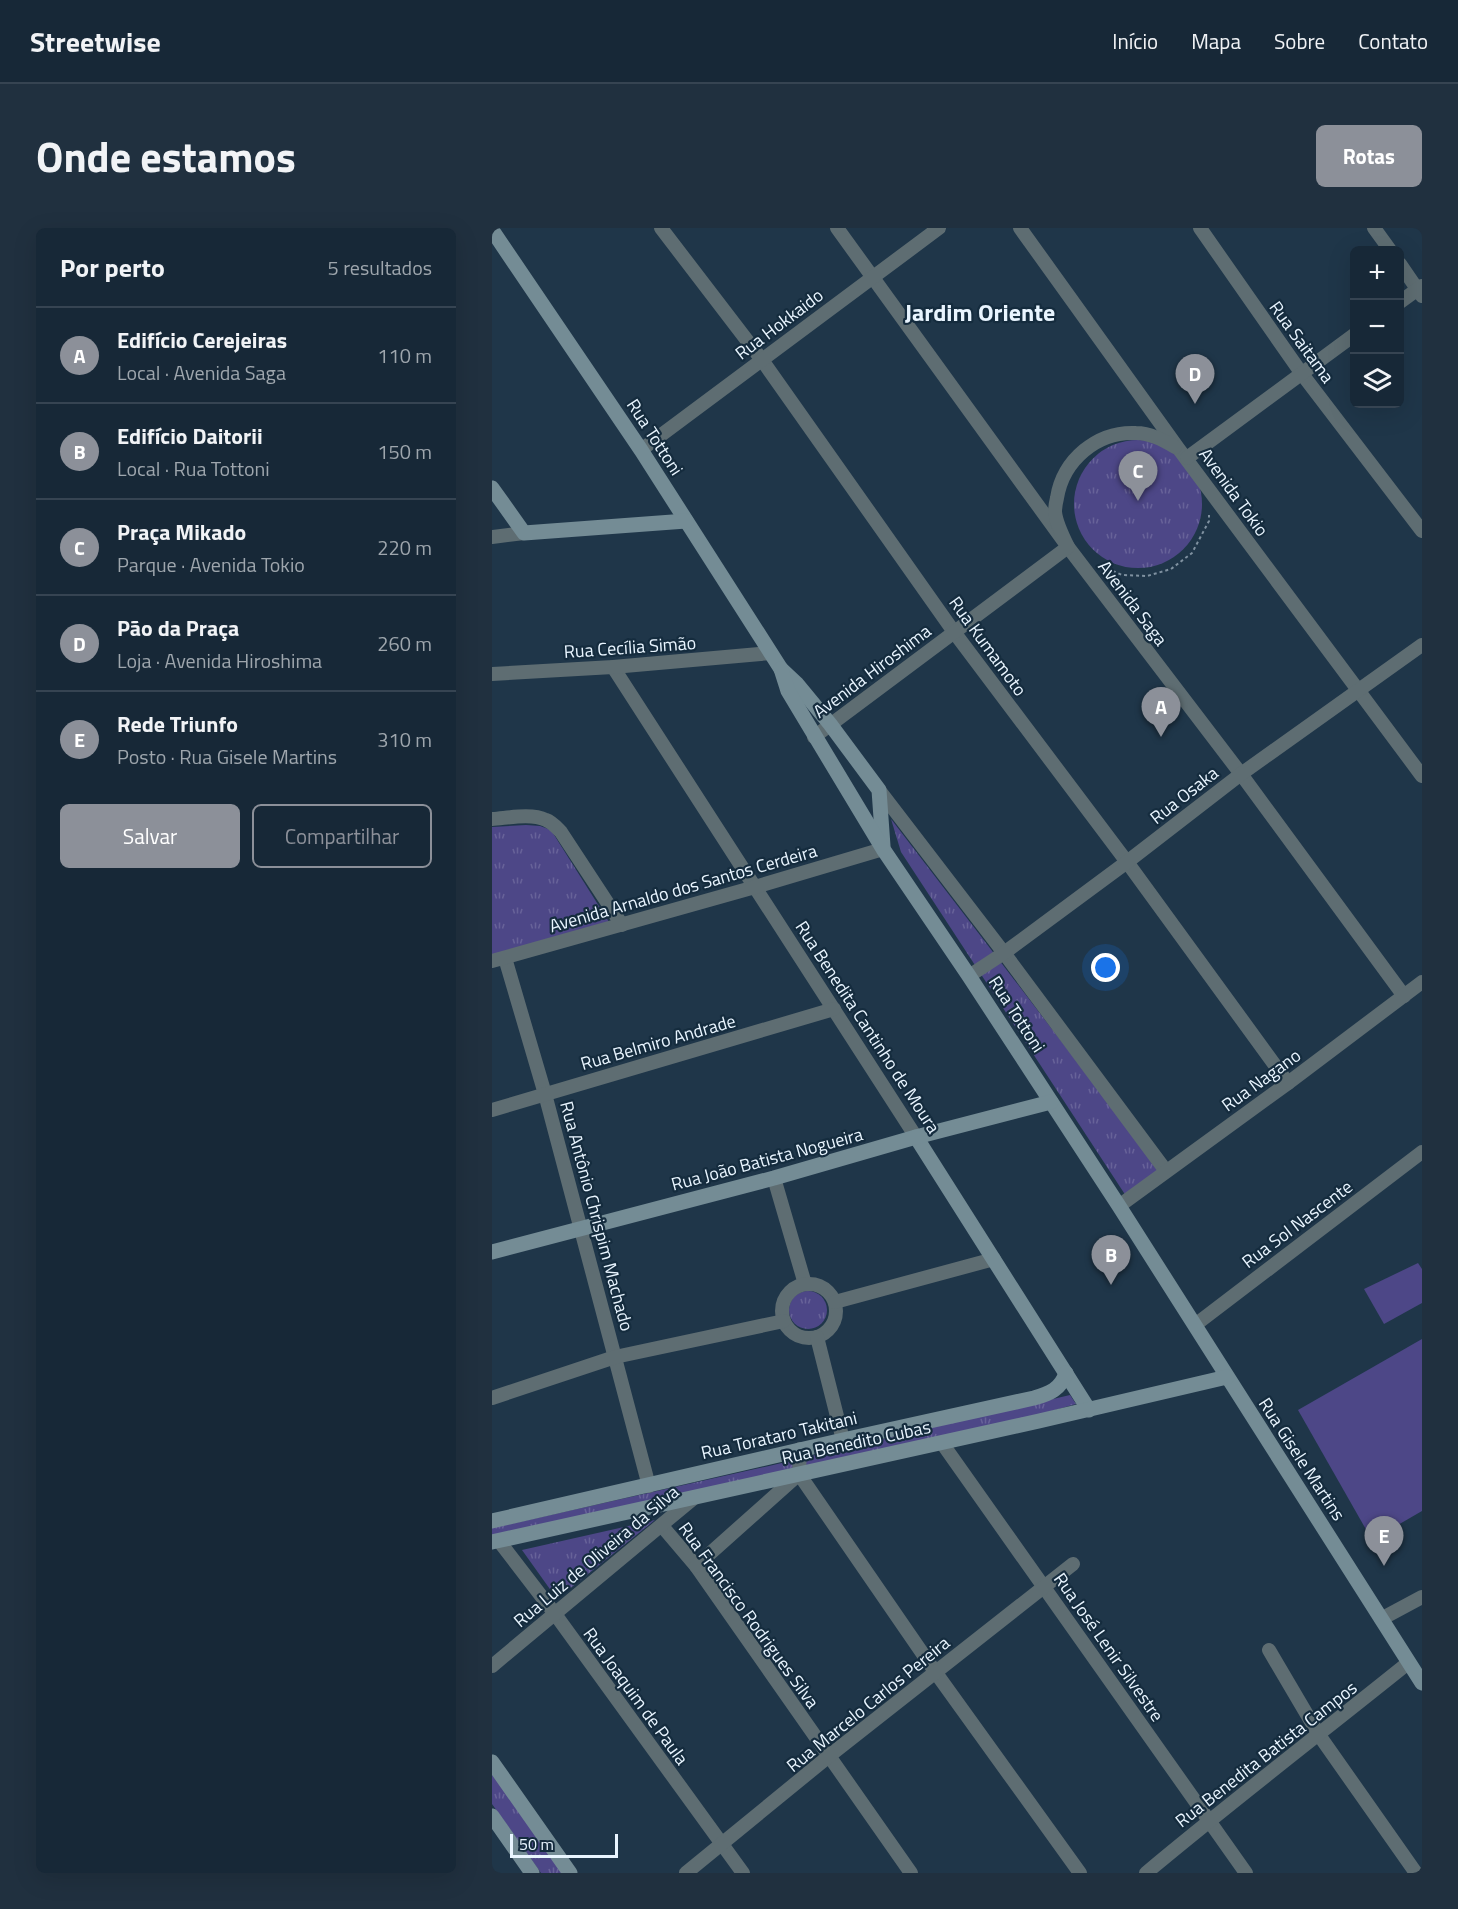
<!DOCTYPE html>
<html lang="pt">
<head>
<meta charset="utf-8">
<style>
	:root { --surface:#172837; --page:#20303f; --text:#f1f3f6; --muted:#9ea6ad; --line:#364452; --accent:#8c9099 }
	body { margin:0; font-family:"Titillium Web",sans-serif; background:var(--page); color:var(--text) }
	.controls { position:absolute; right:18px; top:18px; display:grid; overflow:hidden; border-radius:9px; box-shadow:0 6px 24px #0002 }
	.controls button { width:54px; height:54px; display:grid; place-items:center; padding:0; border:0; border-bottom:2px solid var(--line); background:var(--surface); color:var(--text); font:30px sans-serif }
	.scale { position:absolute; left:18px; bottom:15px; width:108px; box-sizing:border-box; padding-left:6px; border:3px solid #e9f5ff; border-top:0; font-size:16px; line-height:21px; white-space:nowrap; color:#e9f5ff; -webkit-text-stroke:4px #152c3e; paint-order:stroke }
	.you { position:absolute; left:614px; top:740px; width:21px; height:21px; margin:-15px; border:4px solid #fff; border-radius:50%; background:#1a73e8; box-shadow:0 0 0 9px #1a73e833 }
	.badge { display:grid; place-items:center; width:39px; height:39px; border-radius:50%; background:var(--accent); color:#fff; font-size:20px; font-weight:700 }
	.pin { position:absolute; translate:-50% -50px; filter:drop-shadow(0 2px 3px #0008) }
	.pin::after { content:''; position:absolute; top:32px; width:21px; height:18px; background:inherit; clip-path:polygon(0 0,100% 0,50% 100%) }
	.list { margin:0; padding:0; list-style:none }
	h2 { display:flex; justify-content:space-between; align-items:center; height:78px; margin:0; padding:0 24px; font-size:26px }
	h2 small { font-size:20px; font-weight:400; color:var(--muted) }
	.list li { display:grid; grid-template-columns:39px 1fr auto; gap:18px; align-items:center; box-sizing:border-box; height:96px; padding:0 24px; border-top:2px solid var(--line) }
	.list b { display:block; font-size:22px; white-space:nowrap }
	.list p { margin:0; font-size:20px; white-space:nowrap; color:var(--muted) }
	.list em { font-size:20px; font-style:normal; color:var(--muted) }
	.actions { display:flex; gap:12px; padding:18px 24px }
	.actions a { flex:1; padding:14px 0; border:2px solid var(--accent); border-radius:9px; text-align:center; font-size:21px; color:var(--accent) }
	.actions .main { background:var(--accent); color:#fff }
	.icon { flex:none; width:33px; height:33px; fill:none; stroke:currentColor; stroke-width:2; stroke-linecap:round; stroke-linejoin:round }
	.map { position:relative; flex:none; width:930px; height:1645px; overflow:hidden; border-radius:9px }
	header { display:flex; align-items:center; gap:36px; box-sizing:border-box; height:84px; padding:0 30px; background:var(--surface); border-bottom:2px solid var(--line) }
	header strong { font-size:28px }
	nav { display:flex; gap:33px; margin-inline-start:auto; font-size:21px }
	.intro { display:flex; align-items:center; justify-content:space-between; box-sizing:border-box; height:144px; padding:0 36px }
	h1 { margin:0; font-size:42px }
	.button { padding:15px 27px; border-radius:9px; background:var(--accent); color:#fff; font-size:21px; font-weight:700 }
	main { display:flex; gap:36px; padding:0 36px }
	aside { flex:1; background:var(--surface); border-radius:9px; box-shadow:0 6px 24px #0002 }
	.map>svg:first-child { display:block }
	.grass { fill:url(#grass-tufts) }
	.garden { fill:#4d4787 }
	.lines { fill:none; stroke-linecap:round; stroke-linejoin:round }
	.path { stroke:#7f91a0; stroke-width:2; stroke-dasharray:3 3; stroke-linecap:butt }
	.street { stroke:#5e6d72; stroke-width:14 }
	.secondary { stroke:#748c95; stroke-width:15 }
	.labels { text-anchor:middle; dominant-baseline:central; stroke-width:4.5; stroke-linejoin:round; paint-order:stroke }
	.street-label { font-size:18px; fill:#e9f5ff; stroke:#152c3e }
	.district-label { font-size:24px; font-weight:bold; fill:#e9f5ff; stroke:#152c3e }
</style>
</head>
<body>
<header>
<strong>Streetwise</strong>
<nav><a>Início</a><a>Mapa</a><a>Sobre</a><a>Contato</a></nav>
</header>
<div class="intro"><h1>Onde estamos</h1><a class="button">Rotas</a></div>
<main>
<aside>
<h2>Por perto<small>5 resultados</small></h2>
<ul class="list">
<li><span class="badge">A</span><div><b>Edifício Cerejeiras</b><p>Local · Avenida Saga</p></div><em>110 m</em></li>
<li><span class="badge">B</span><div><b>Edifício Daitorii</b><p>Local · Rua Tottoni</p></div><em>150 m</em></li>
<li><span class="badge">C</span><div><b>Praça Mikado</b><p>Parque · Avenida Tokio</p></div><em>220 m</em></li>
<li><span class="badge">D</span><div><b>Pão da Praça</b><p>Loja · Avenida Hiroshima</p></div><em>260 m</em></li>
<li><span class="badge">E</span><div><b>Rede Triunfo</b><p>Posto · Rua Gisele Martins</p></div><em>310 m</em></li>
</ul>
<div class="actions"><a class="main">Salvar</a><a>Compartilhar</a></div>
</aside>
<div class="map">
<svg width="930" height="1645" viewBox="0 0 930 1645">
	<defs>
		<pattern id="grass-tufts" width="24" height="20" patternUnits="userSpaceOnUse" patternTransform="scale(1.5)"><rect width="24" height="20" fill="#4d4787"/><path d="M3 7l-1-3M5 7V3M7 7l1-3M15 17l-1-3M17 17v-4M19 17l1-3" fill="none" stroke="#676299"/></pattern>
	</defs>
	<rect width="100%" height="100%" fill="#1f3649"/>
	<g class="grass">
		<circle cx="646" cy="276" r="64"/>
		<path d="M399,591L668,942L634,968L409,624Z"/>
		<path d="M34,597L48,598L59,602L117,694L0,727V599Z"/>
		<circle cx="316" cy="1082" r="19"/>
		<path d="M578,1167L584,1176L521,1194L0,1312V1300L277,1238Z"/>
		<path d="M163,1292L65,1371L30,1322Z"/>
		<path d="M0,1546L71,1645H49L0,1576Z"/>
	</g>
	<g class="garden">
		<path d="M926,1035L930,1041V1075L892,1096L872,1061Z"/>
		<path d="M930,1111V1283L880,1312L806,1182Z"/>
	</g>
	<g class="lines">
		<path class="path" d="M610,338L630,347L655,348L679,341L700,325L717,293V287"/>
		<g class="street">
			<path d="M169,0L270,132L462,404L635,634L796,855"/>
			<path d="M345,0L576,319L749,546L912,768"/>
			<path d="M528,0L686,220L930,548"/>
			<path d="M708,0L810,146L930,303"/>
			<path d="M882,0L898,22"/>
			<path d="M908,36L930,68"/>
			<path d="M908,74L930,58"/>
			<path d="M149,222L447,0"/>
			<path d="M695,230L862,107"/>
			<path d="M0,309L32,305"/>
			<path d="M121,439L424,909"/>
			<path d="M0,446L121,439L279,425"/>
			<path d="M322,509L576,319C571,309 564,295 563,284C563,280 564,274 565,270C571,232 605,203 644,205C658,205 671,212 683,219"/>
			<path d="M387,562L512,725L674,943"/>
			<path d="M0,591C16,590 39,585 54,592C60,594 65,600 69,604L130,697"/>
			<path d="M13,730L53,866L157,1258"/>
			<path d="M0,733L263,659L391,621"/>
			<path d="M477,748L512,725L635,634L749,546L930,417"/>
			<path d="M0,882L342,781"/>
			<path d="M282,950L313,1056"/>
			<path d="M627,978L796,855L930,754"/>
			<circle cx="317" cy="1083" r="27"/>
			<path d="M343,1074L502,1031"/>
			<path d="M703,1097L930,924"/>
			<path d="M325,1109L351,1212"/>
			<path d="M0,1170L123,1129L292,1093"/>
			<path d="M450,1215L754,1645"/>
			<path d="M307,1246L444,1445L588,1645"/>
			<path d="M170,1298L204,1338L419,1645"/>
			<path d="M7,1313L63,1386L251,1645"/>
			<path d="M204,1338L307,1246L308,1221"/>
			<path d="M889,1391L930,1369"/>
			<path d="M777,1422L827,1507L924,1645"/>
			<path d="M0,1438L203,1269"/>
			<path d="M194,1645L337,1528L581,1336"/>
			<path d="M654,1645C740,1573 829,1505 916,1435"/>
		</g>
		<g class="secondary">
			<path d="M0,2L149,222L289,441L305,456L338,496L387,562L391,618"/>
			<path d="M0,260L32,305L194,293"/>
			<path d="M289,441L296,463L391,621L477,748L627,978L930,1455"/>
			<path d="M424,909L597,1182"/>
			<path d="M0,1024L282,950L424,909L559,874"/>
			<path d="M0,1293L351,1212L542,1170C557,1166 569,1161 574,1145"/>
			<path d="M0,1314L547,1193L735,1149"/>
			<path d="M0,1534L78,1645"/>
			<path d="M0,1588L40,1645"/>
		</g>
	</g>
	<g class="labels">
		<g class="street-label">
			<text transform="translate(287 96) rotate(-37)">Rua Hokkaido</text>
			<text transform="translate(810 114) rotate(54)">Rua Saitama</text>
			<text transform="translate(163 209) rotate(57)">Rua Tottoni</text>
			<text transform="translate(742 264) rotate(54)">Avenida Tokio</text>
			<text transform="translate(641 375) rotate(53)">Avenida Saga</text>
			<text transform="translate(496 418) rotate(54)">Rua Kumamoto</text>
			<text transform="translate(138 419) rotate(-4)">Rua Cecília Simão</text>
			<text transform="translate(380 443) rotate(-37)">Avenida Hiroshima</text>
			<text transform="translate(692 567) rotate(-38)">Rua Osaka</text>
			<text transform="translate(191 660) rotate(-16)">Avenida Arnaldo dos Santos Cerdeira</text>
			<text transform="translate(525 786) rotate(57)">Rua Tottoni</text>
			<text transform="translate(376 799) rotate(57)">Rua Benedita Cantinho de Moura</text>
			<text transform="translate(166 814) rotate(-16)">Rua Belmiro Andrade</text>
			<text transform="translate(769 852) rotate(-36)">Rua Nagano</text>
			<text transform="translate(275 931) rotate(-15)">Rua João Batista Nogueira</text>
			<text transform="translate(105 988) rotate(75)">Rua Antônio Chrispim Machado</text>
			<text transform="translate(805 996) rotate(-37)">Rua Sol Nascente</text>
			<text transform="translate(287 1207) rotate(-13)">Rua Torataro Takitani</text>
			<text transform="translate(364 1214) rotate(-12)">Rua Benedito Cubas</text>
			<text transform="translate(810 1231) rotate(57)">Rua Gisele Martins</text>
			<text transform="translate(104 1328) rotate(-40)">Rua Luiz de Oliveira da Silva</text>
			<text transform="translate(257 1387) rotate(54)">Rua Francisco Rodrigues Silva</text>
			<text transform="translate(617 1419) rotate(55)">Rua José Lenir Silvestre</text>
			<text transform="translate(144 1468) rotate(54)">Rua Joaquim de Paula</text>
			<text transform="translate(376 1476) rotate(-39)">Rua Marcelo Carlos Pereira</text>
			<text transform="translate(774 1526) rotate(-38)">Rua Benedita Batista Campos</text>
		</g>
		<g class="district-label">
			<text x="488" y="84">Jardim Oriente</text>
		</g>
	</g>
</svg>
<div class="controls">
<button>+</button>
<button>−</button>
<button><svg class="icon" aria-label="layers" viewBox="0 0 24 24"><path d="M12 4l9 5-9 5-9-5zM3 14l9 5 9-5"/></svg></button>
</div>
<div class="scale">50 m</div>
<div class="you"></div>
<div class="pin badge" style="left:669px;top:509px">A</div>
<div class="pin badge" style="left:619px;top:1057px">B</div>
<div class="pin badge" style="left:646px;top:273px">C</div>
<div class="pin badge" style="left:703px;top:176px">D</div>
<div class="pin badge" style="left:892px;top:1338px">E</div>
</div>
</main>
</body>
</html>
